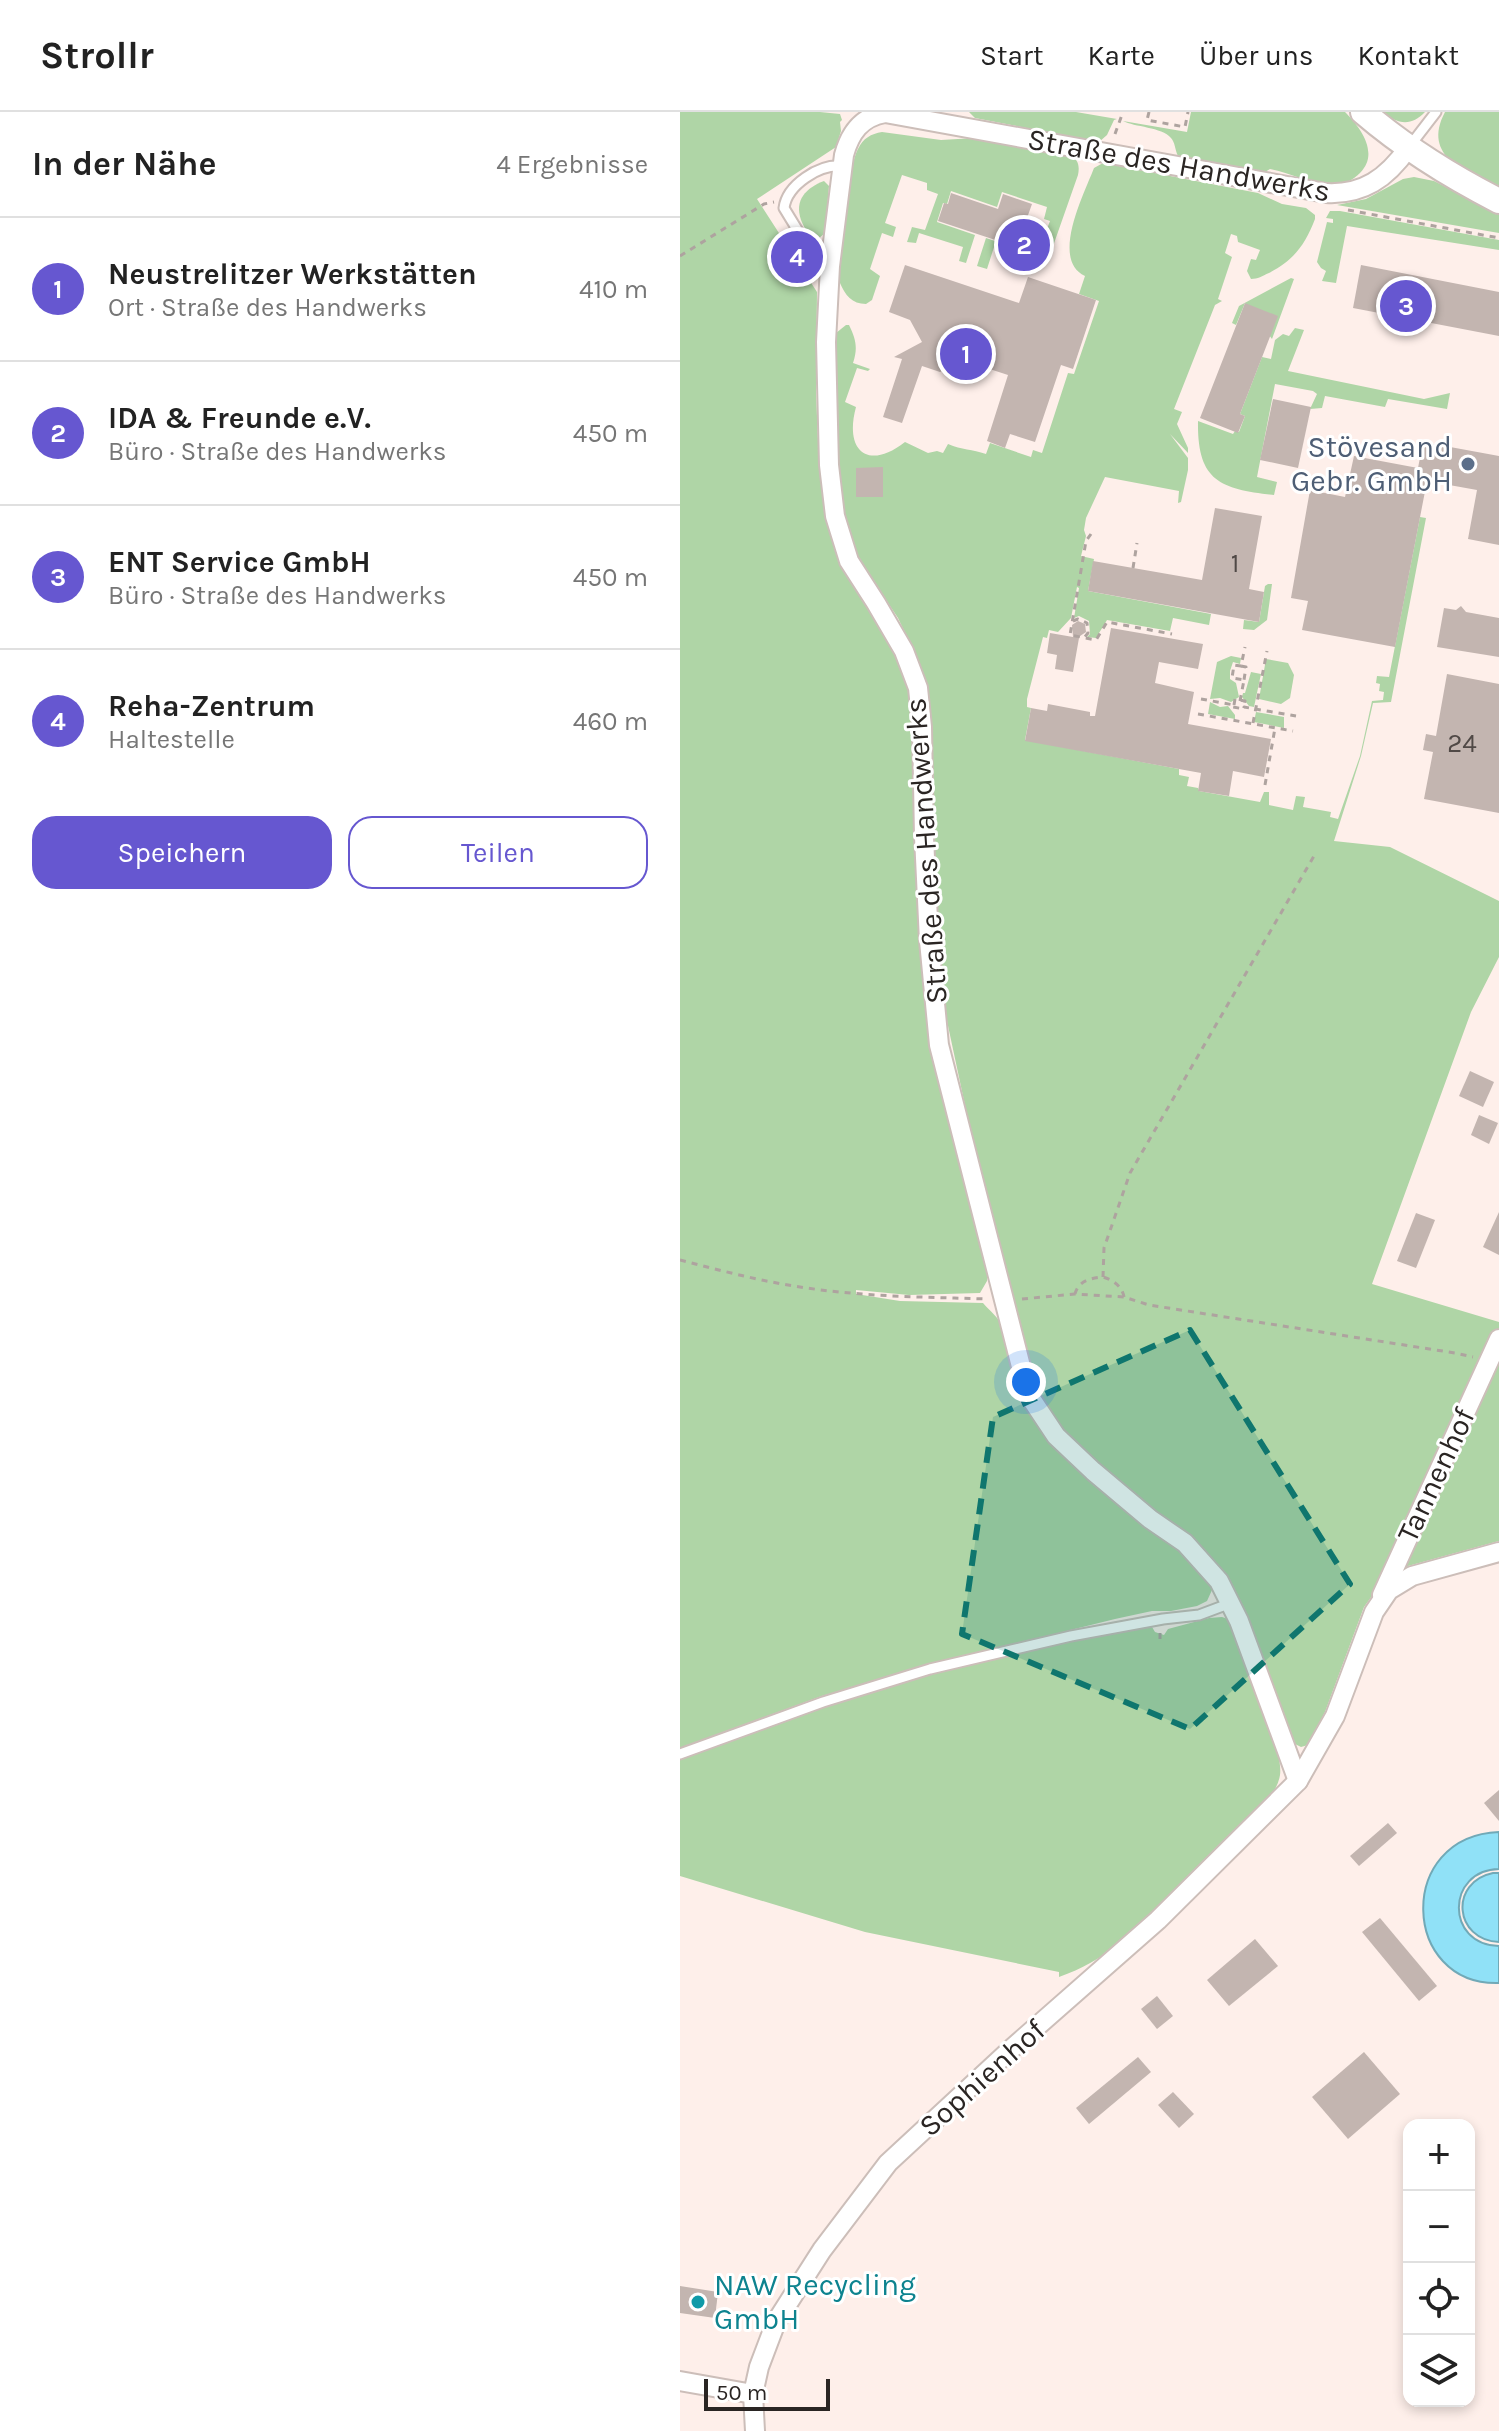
<!DOCTYPE html>
<html lang="de">
<head>
<meta charset="utf-8">
<style>
	:root { --surface:#fff; --page:#f2f2f2; --text:#222; --muted:#767676; --line:#e0e0e0; --accent:#6657d0 }
	body { margin:0; font-family:Karla,sans-serif; background:var(--page); color:var(--text) }
	.controls { position:absolute; right:24px; bottom:24px; display:grid; overflow:hidden; border-radius:16px; box-shadow:0 4px 12px #0003 }
	.controls button { width:72px; height:72px; display:grid; place-items:center; padding:0; border:0; border-bottom:2px solid var(--line); background:var(--surface); color:var(--text); font:40px sans-serif }
	.scale { position:absolute; left:24px; bottom:20px; width:126px; box-sizing:border-box; padding-left:8px; border:4px solid #2a2523; border-top:0; font-size:22px; line-height:28px; white-space:nowrap; color:#2a2523; -webkit-text-stroke:6px #fff; paint-order:stroke }
	.you { position:absolute; left:346px; top:1270px; width:28px; height:28px; margin:-20px; border:6px solid #fff; border-radius:50%; background:#1a73e8; box-shadow:0 0 0 12px #1a73e833 }
	.badge { display:grid; place-items:center; width:52px; height:52px; border-radius:50%; background:var(--accent); color:#fff; font-size:26px; font-weight:700 }
	.pin { position:absolute; translate:-50% -50%; border:4px solid #fff; box-shadow:0 2px 8px #0006 }
	.list { margin:0; padding:0; list-style:none }
	h2 { display:flex; justify-content:space-between; align-items:center; height:104px; margin:0; padding:0 32px; font-size:34px }
	h2 small { font-size:26px; font-weight:400; color:var(--muted) }
	.list li { display:grid; grid-template-columns:52px 1fr auto; gap:24px; align-items:center; box-sizing:border-box; height:144px; padding:0 32px; border-top:2px solid var(--line) }
	.list b { display:block; font-size:30px; white-space:nowrap }
	.list p { margin:0; font-size:26px; white-space:nowrap; color:var(--muted) }
	.list em { font-size:26px; font-style:normal; color:var(--muted) }
	.actions { display:flex; gap:16px; padding:24px 32px }
	.actions a { flex:1; padding:18px 0; border:2px solid var(--accent); border-radius:24px; text-align:center; font-size:28px; color:var(--accent) }
	.actions .main { background:var(--accent); color:#fff }
	.icon { flex:none; width:44px; height:44px; fill:none; stroke:currentColor; stroke-width:2; stroke-linecap:round; stroke-linejoin:round }
	.map { position:relative; flex:none; width:819px; height:2319px; overflow:hidden }
	header { display:flex; align-items:center; gap:48px; box-sizing:border-box; height:112px; padding:0 40px; background:var(--surface); border-bottom:2px solid var(--line) }
	header strong { font-size:38px }
	nav { display:flex; gap:44px; margin-inline-start:auto; font-size:28px }
	main { display:flex }
	aside { flex:1; background:var(--surface) }
	.map>svg:first-child { display:block }
	.green { fill:#afd5a6 }
	.water { fill:#90e1f7; stroke:#71a9b7; stroke-width:2 }
	.building { fill:#c3b5b0 }
	.lines { fill:none; stroke-linecap:round; stroke-linejoin:round }
	.lane-casing { stroke:#ccbeb9; stroke-width:13 }
	.street-casing { stroke:#ccbeb9; stroke-width:22 }
	.secondary-casing { stroke:#ccbeb9; stroke-width:28 }
	.path { stroke:#aea39f; stroke-width:3; stroke-dasharray:6 6; stroke-linecap:butt }
	.lane { stroke:#fff; stroke-width:9 }
	.street { stroke:#fff; stroke-width:18 }
	.secondary { stroke:#fff; stroke-width:24 }
	.marked { fill:#0f766e; fill-opacity:0.2; stroke:#0f766e; stroke-width:6; stroke-dasharray:16 10; stroke-linejoin:round }
	.service-dot { fill:#5c6f8a; stroke:#fff; stroke-width:3 }
	.culture-dot { fill:#0f9aa8; stroke:#fff; stroke-width:3 }
	.labels { text-anchor:middle; dominant-baseline:central; stroke-width:6; stroke-linejoin:round; paint-order:stroke }
	.number-label { font-size:26px; fill:#504946 }
	.street-label { font-size:30px; fill:#2a2523; stroke:#fff }
	.service-label { font-size:30px; fill:#4e5e75; stroke:#fff; text-anchor:end }
	.culture-label { font-size:30px; fill:#0d838f; stroke:#fff; text-anchor:start }
</style>
</head>
<body>
<header>
<strong>Strollr</strong>
<nav><a>Start</a><a>Karte</a><a>Über uns</a><a>Kontakt</a></nav>
</header>
<main>
<aside>
<h2>In der Nähe<small>4 Ergebnisse</small></h2>
<ul class="list">
<li><span class="badge">1</span><div><b>Neustrelitzer Werkstätten</b><p>Ort · Straße des Handwerks</p></div><em>410 m</em></li>
<li><span class="badge">2</span><div><b>IDA &amp; Freunde e.V.</b><p>Büro · Straße des Handwerks</p></div><em>450 m</em></li>
<li><span class="badge">3</span><div><b>ENT Service GmbH</b><p>Büro · Straße des Handwerks</p></div><em>450 m</em></li>
<li><span class="badge">4</span><div><b>Reha-Zentrum</b><p>Haltestelle</p></div><em>460 m</em></li>
</ul>
<div class="actions"><a class="main">Speichern</a><a>Teilen</a></div>
</aside>
<div class="map">
<svg width="819" height="2319" viewBox="0 0 819 2319">
	<rect width="100%" height="100%" fill="#feefea"/>
	<g class="green">
		<path d="M0,0H140L160,2L162,8L160,10L161,19L156,35L77,87L137,180L136,280L139,353L147,407L162,456L217,541L228,574L235,619L239,829L254,934L308,1149L307,1169L300,1181L229,1183L176,1178V1182L220,1189L303,1191C309,1198 319,1206 323,1215C329,1228 328,1248 332,1262C340,1291 359,1319 380,1340C418,1378 516,1429 532,1478L527,1489L517,1494L491,1499H472L435,1507L250,1553L142,1584L0,1636Z"/>
		<path d="M289,0H396L437,7L434,8L427,23L419,30L295,6Z"/>
		<path d="M511,0H665C680,15 700,41 680,61C672,69 663,73 652,72C629,72 611,61 590,57L585,60H574L498,44C495,38 495,30 491,26C482,15 454,15 443,9L507,20Z"/>
		<path d="M702,0H745C731,15 717,12 702,0Z"/>
		<path d="M765,0H819V78C787,60 741,45 765,0Z"/>
		<path d="M202,20L261,28L295,26L389,42C398,47 400,53 398,63L372,137L355,146L315,132L307,157L297,154L306,126L357,143L370,109L364,107L367,95L322,80L317,95L271,79L267,92L263,91L257,110L295,123L286,151L279,149L283,135L239,121L236,131L227,130L232,115L245,118L258,82L247,78V71L222,63L205,111L216,115L213,125L202,121L190,157L200,164L192,188L186,192C172,192 165,183 160,171C154,156 169,52 178,37C183,26 191,22 202,20Z"/>
		<path d="M423,51L578,81L602,92L626,96L635,103V107C625,133 614,148 589,161C582,164 578,167 571,167L567,159L571,147L576,148L580,138L558,130L557,124L551,122L545,141L552,145L538,187L542,189L535,193L494,297L502,300L497,312L508,336V341L490,322L508,346V358L501,390L498,391L499,379L425,365L406,406L404,418L406,424L401,444L414,447L408,479L531,502L529,513L493,506L490,519L427,508L416,526L407,525L410,522L409,509L399,504L394,506L399,476L397,475L391,506L378,520L369,518L367,526L363,525L347,587V595L351,596L345,628L499,657V663L509,665L507,674L518,676L519,679L580,690L584,680H589V693L613,698L616,684L625,685L623,695L651,700L650,705L658,707L680,644L692,589L703,588L704,580L699,579L700,572L696,571L697,564L709,565L740,405L746,406L711,590L693,591L681,644L654,729L710,735L819,789V845L791,900L692,1172L819,1210V1429L728,1454L702,1470L684,1495L645,1600L628,1633L621,1635L613,1631C601,1606 595,1580 585,1554C572,1518 556,1479 533,1448L393,1329L370,1301L355,1273L289,1012L261,881L251,760V606L240,552L218,506L180,449L165,411L158,352L155,225L156,221L166,213H169C176,227 178,236 173,251L190,257L188,259L177,256L165,290L176,295C164,339 188,359 225,330L248,341L257,339L263,341L268,332C282,338 292,337 306,342L310,331L351,345L353,338L362,341L388,261L394,262L419,189L399,182L405,164C370,148 404,82 414,56Z"/>
		<path d="M734,65L754,69L819,101V121L657,93L686,87L723,67Z"/>
		<path d="M144,69L149,74L145,121L138,127C129,123 125,118 121,108C114,88 126,76 144,69Z"/>
		<path d="M650,99H660L819,128V138L667,114L656,171L642,169L646,159L641,156L637,150L647,110L653,111V107L646,106Z"/>
		<path d="M611,166L614,167L592,227L565,191L556,213L552,211L559,194Z"/>
		<path d="M615,216L624,218L608,259L744,287L770,281L767,297L708,287L705,295L645,284L642,296L630,297L637,282L633,279L595,272L577,365L597,370L594,383C540,377 517,369 518,309L553,322L555,319L559,320L565,304L560,302L582,245L591,247L595,228L603,222L609,224Z"/>
		<path d="M588,472H592L587,508L574,518L563,517L564,508L579,510L585,474Z"/>
		<path d="M551,544L561,546L560,552L553,550L550,559V567L556,571L559,585L551,590L540,586L530,587L537,550Z"/>
		<path d="M586,547L608,551L614,563L610,586L601,592L579,587Z"/>
		<path d="M571,560L581,562L574,595L569,594L562,585L563,581H565Z"/>
		<path d="M530,590L540,595L548,594L555,603V607L528,602Z"/>
		<path d="M576,600L604,605V616L574,610Z"/>
		<path d="M542,1505L548,1507L555,1513C565,1543 604,1637 600,1663C598,1676 590,1685 581,1695L440,1832C420,1846 402,1857 379,1865V1860L185,1820L0,1764V1647L144,1593L253,1561L392,1528L472,1515L475,1520L484,1523L488,1517L529,1506Z"/>
	</g>
	<g class="water">
		<path d="M819,1720V1757C766,1758 765,1833 819,1834V1871C721,1874 715,1724 819,1720Z"/>
		<path d="M813,1761H819V1830C774,1828 769,1770 813,1761Z"/>
	</g>
	<g class="building">
		<path d="M271,81L318,97L323,82L352,92L347,106L362,111L358,123L361,124L355,141L258,109L264,91L268,92Z"/>
		<path d="M225,153L339,191L348,165L416,188L393,257L381,253L355,330L330,322L325,336L307,329L328,263L282,248L260,260L242,254L222,311L203,305L222,247L214,245L242,230L230,208L209,200Z"/>
		<path d="M681,153L819,180V224L673,196Z"/>
		<path d="M565,191L598,204L560,302L565,304L558,321L520,306Z"/>
		<path d="M593,287L631,295L618,356L580,348Z"/>
		<path d="M743,330L819,344V433L788,427L797,378L747,369L715,535L622,518L628,489L611,486L630,378L665,385L674,344L738,356Z"/>
		<path d="M203,355V385H176V356Z"/>
		<path d="M535,396L582,404L569,477L584,480L579,510L408,479L413,449L522,468Z"/>
		<path d="M781,494L786,500L819,506V545L757,535L764,496L776,498Z"/>
		<path d="M398,509L405,512L406,520L397,526H399L393,560L375,557L377,543L367,541L370,521L393,525L392,513Z"/>
		<path d="M431,516L523,532L518,557L479,550L475,571L514,580L508,612L591,627L584,665L553,659L549,684L518,679L521,661L345,629L351,596L367,599L368,592L410,600V604H415Z"/>
		<path d="M767,562L819,572V701L744,687L753,640L743,638L746,622L756,624Z"/>
		<path d="M790,959L814,970L803,995L779,984Z"/>
		<path d="M799,1003L818,1011L809,1032L791,1023Z"/>
		<path d="M819,1100V1143L803,1135Z"/>
		<path d="M736,1101L755,1108L736,1156L717,1149Z"/>
		<path d="M819,1678V1709L804,1691Z"/>
		<path d="M708,1711L717,1721L679,1754L670,1744Z"/>
		<path d="M700,1806L757,1874L739,1889L682,1820Z"/>
		<path d="M575,1827L598,1854L549,1894L527,1868Z"/>
		<path d="M477,1884L493,1904L477,1917L461,1897Z"/>
		<path d="M684,1940L720,1982L668,2027L632,1985Z"/>
		<path d="M458,1945L471,1960L409,2012L396,1996Z"/>
		<path d="M493,1980L514,2002L499,2016L478,1993Z"/>
		<path d="M0,2174L38,2180L35,2206L0,2201Z"/>
	</g>
	<g class="lines">
		<defs>
			<g id="lane">
				<path d="M729,35L756,0"/>
				<path d="M150,154L137,150L104,96C107,73 139,52 162,54"/>
				<path d="M0,1642L143,1590L250,1557L391,1524L483,1507L519,1503L551,1491"/>
			</g>
			<g id="street">
				<path d="M702,1483L819,1227"/>
				<path d="M618,1669L559,1509L539,1469L505,1431L470,1407L413,1359L376,1324L348,1282L259,933L249,829L244,725L242,615L238,576L224,539L196,491L169,449L155,404L149,353L146,230L150,154L164,43C170,21 181,5 205,1L646,81C683,83 707,66 728,36"/>
				<path d="M0,2269L73,2282"/>
				<path d="M75,2319L73,2282L79,2255L96,2210L142,2138L208,2051L329,1939L478,1808L618,1669L655,1604L694,1500L709,1478L732,1464L819,1440"/>
			</g>
			<path id="secondary" d="M683,0C725,36 770,64 819,89"/>
		</defs>
		<use href="#lane" class="lane-casing"/>
		<use href="#street" class="street-casing"/>
		<use href="#secondary" class="secondary-casing"/>
		<g class="path">
			<path d="M469,0L467,8L505,15L508,0"/>
			<path d="M435,22L443,0"/>
			<path d="M668,98L819,126"/>
			<path d="M0,144L84,92L94,90"/>
			<path d="M411,422L406,429L390,523L416,528L427,510L492,522"/>
			<path d="M453,456L457,431"/>
			<path d="M393,509L398,507L407,511L408,521L404,526"/>
			<path d="M561,554L566,555L564,568"/>
			<path d="M521,587L554,593L553,595L564,597V595L616,604"/>
			<path d="M560,589L564,568L552,566L554,553L561,554L565,535"/>
			<path d="M554,593L555,587L565,589L564,594"/>
			<path d="M518,602L613,619"/>
			<path d="M573,611L587,539"/>
			<path d="M585,673L595,616"/>
			<path d="M0,1148C42,1159 84,1170 127,1176C187,1185 247,1185 307,1187"/>
			<path d="M423,1165L424,1136L450,1061L634,744"/>
			<path d="M395,1182C398,1169 411,1166 423,1165C433,1168 442,1174 444,1185"/>
			<path d="M342,1187L395,1182L444,1185L469,1193L775,1241L793,1245"/>
			<path d="M480,1527V1518"/>
		</g>
		<use href="#lane" class="lane"/>
		<use href="#street" class="street"/>
		<use href="#secondary" class="secondary"/>
	</g>
	<path class="marked" d="M510,1218L670,1472L510,1617L282,1522L313,1305Z"/>
	<circle class="service-dot" cx="788" cy="352" r="8"/>
	<circle class="culture-dot" cx="18" cy="2190" r="8"/>
	<g class="labels">
		<g class="number-label">
			<text x="555" y="451">1</text>
			<text x="782" y="631">24</text>
		</g>
		<g class="street-label">
			<text transform="translate(499 53) rotate(10)">Straße des Handwerks</text>
			<text transform="translate(246 739) rotate(-94)">Straße des Handwerks</text>
			<text transform="translate(756 1363) rotate(-65)">Tannenhof</text>
			<text transform="translate(302 1966) rotate(-42)">Sophienhof</text>
		</g>
		<g class="service-label">
			<text x="772" y="335">Stövesand<tspan x="772" dy="34">Gebr. GmbH</tspan></text>
		</g>
		<g class="culture-label">
			<text x="34" y="2173">NAW Recycling<tspan x="34" dy="34">GmbH</tspan></text>
		</g>
	</g>
</svg>
<div class="controls">
<button>+</button>
<button>−</button>
<button><svg class="icon" aria-label="locate" viewBox="0 0 24 24"><circle cx="12" cy="12" r="6"/><path d="M12 2v4M12 18v4M2 12h4M18 12h4"/></svg></button>
<button><svg class="icon" aria-label="layers" viewBox="0 0 24 24"><path d="M12 4l9 5-9 5-9-5zM3 14l9 5 9-5"/></svg></button>
</div>
<div class="scale">50 m</div>
<div class="you"></div>
<div class="pin badge" style="left:286px;top:242px">1</div>
<div class="pin badge" style="left:344px;top:133px">2</div>
<div class="pin badge" style="left:726px;top:194px">3</div>
<div class="pin badge" style="left:117px;top:145px">4</div>
</div>
</main>
</body>
</html>
